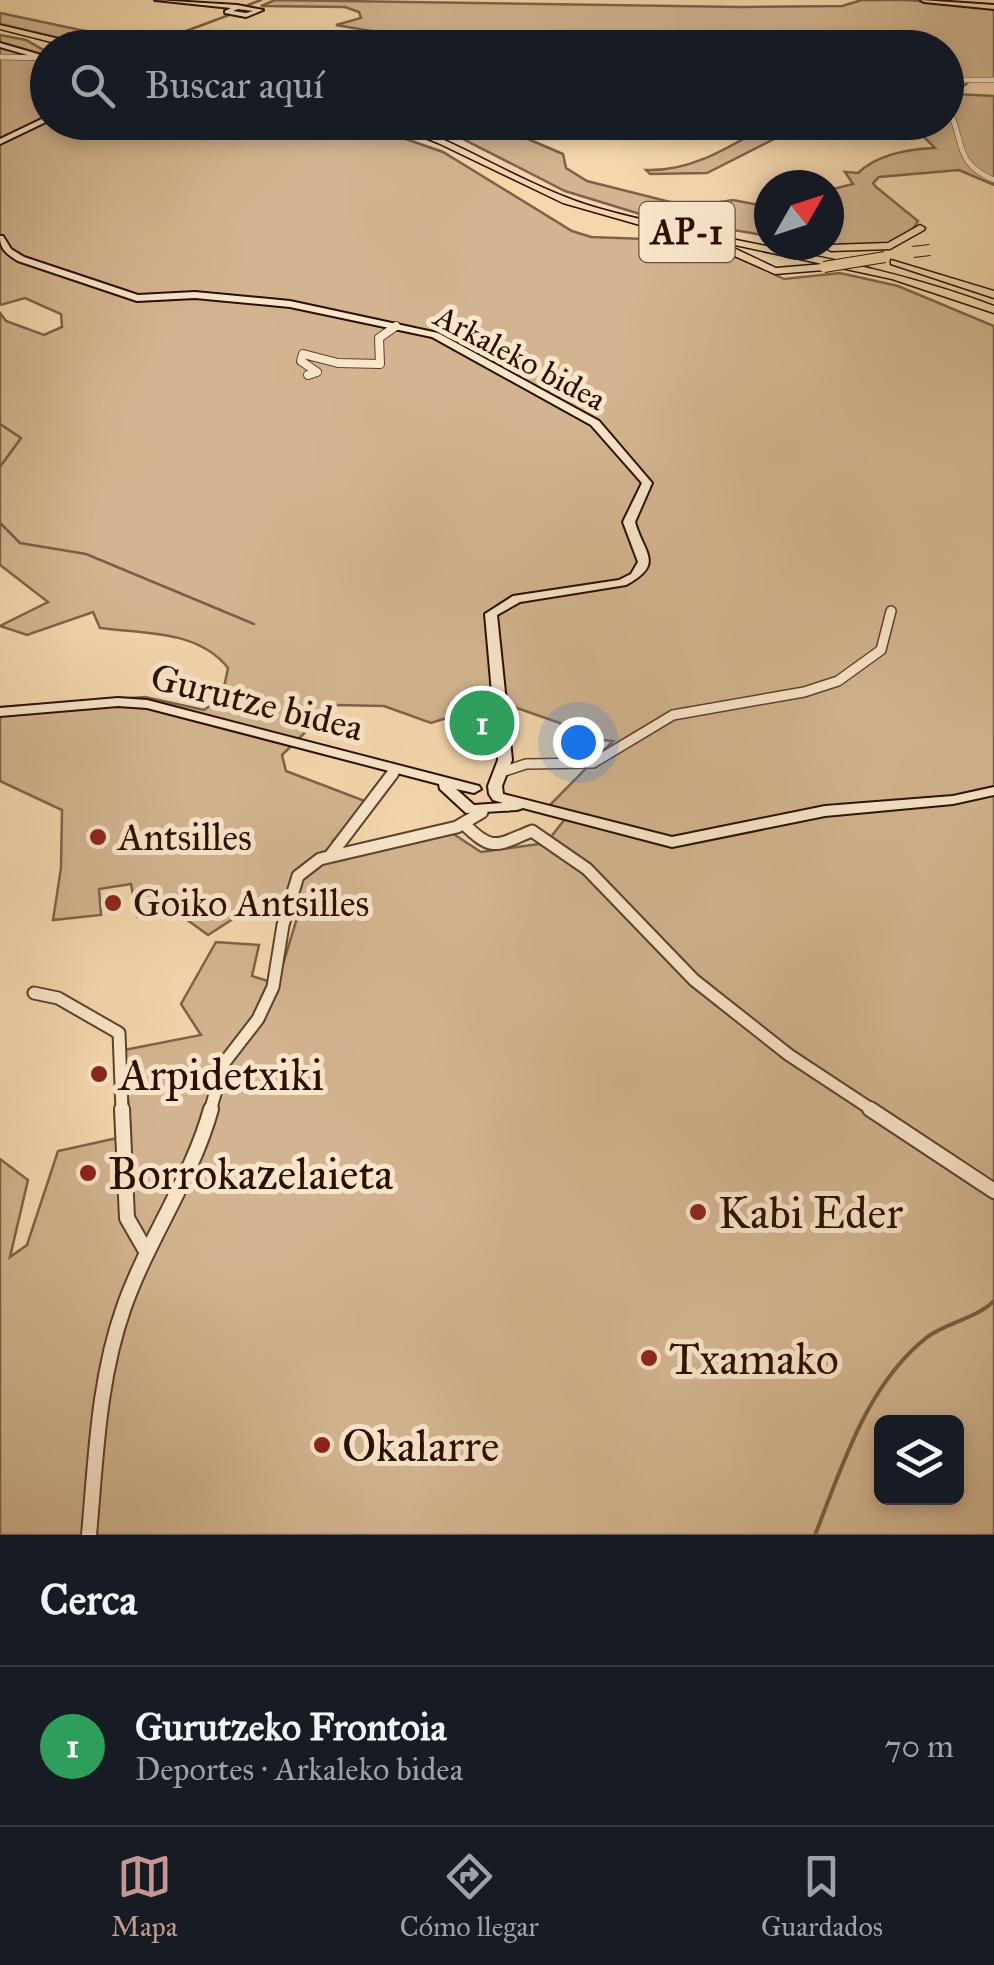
<!DOCTYPE html>
<html lang="es">
<head>
<meta charset="utf-8">
<style>
	:root { --surface:#171b24; --page:#20242c; --text:#f1f3f6; --muted:#9ea1a6; --line:#363941; --accent:#c59692 }
	body { margin:0; font-family:"IM FELL Great Primer",serif; background:var(--page); color:var(--text) }
	.controls { position:absolute; right:30px; bottom:30px; display:grid; overflow:hidden; border-radius:15px; box-shadow:0 5px 15px #0003 }
	.controls button { width:90px; height:90px; display:grid; place-items:center; padding:0; border:0; border-bottom:2px solid var(--line); background:var(--surface); color:var(--text); font:50px sans-serif }
	.compass { position:absolute; left:754px; top:170px; width:90px; height:90px; border-radius:50%; background:var(--surface); box-shadow:0 5px 15px #0003; rotate:51deg }
	.you { position:absolute; left:578px; top:742px; width:35px; height:35px; margin:-25px; border:8px solid #fff; border-radius:50%; background:#1a73e8; box-shadow:0 0 0 15px #1a73e833 }
	.badge { display:grid; place-items:center; width:65px; height:65px; border-radius:50%; background:var(--accent); color:#fff; font-size:32px; font-weight:700 }
	.pin { position:absolute; translate:-50% -50%; border:5px solid #fff; box-shadow:0 2px 10px #0006 }
	.list { margin:0; padding:0; list-style:none }
	h2 { display:flex; justify-content:space-between; align-items:center; height:130px; margin:0; padding:0 40px; font-size:42px }
	h2 small { font-size:32px; font-weight:400; color:var(--muted) }
	.list li { display:grid; grid-template-columns:65px 1fr auto; gap:30px; align-items:center; box-sizing:border-box; height:160px; padding:0 40px; border-top:2px solid var(--line) }
	.list b { display:block; font-size:38px; white-space:nowrap }
	.list p { margin:0; font-size:32px; white-space:nowrap; color:var(--muted) }
	.list em { font-size:32px; font-style:normal; color:var(--muted) }
	.icon { flex:none; width:55px; height:55px; fill:none; stroke:currentColor; stroke-width:2; stroke-linecap:round; stroke-linejoin:round }
	.map { position:relative; flex:none; width:994px; height:1535px; overflow:hidden }
	.search { position:absolute; background:var(--surface); box-shadow:0 5px 15px #0003; left:30px; right:30px; top:30px; height:110px; display:flex; align-items:center; gap:25px; box-sizing:border-box; padding:0 35px; border-radius:55px; color:var(--muted); font-size:38px }
	.sheet { height:290px; background:var(--surface) }
	nav { display:flex; justify-content:space-around; align-items:center; box-sizing:border-box; height:140px; border-top:2px solid var(--line); background:var(--surface); font-size:28px; color:var(--muted) }
	nav a { display:grid; justify-items:center; gap:5px }
	nav .on { color:var(--accent) }
	.map>svg:first-child { display:block }
	.green { fill:#d2b590; stroke:#7e6248; stroke-width:2.5; fill-rule:evenodd }
	.lines { fill:none; stroke-linecap:round; stroke-linejoin:round }
	.stream-far1 { stroke:#7b5e44; stroke-width:2.5 }
	.stream { stroke:#7b5e44; stroke-width:4 }
	.street-far4-casing { stroke:#5d412b; stroke-width:6 }
	.street-far3-casing { stroke:#5d412b; stroke-width:10 }
	.street-far2-casing { stroke:#5d412b; stroke-width:12 }
	.street-far1-casing { stroke:#5d412b; stroke-width:15 }
	.street-casing { stroke:#5d412b; stroke-width:18 }
	.secondary-casing { stroke:#2b0f00; stroke-width:4 }
	.primary-casing { stroke:#2b0f00; stroke-width:4 }
	.highway-casing { stroke:#2b0f00; stroke-width:3 }
	.street-far4 { stroke:#f8e5ca; stroke-width:5 }
	.street-far3 { stroke:#f8e5ca; stroke-width:8 }
	.street-far2 { stroke:#f8e5ca; stroke-width:9 }
	.street-far1 { stroke:#f8e5ca; stroke-width:11 }
	.street { stroke:#f8e5ca; stroke-width:14 }
	.secondary { fill:#f8e5ca; fill-rule:evenodd }
	.primary { fill:#f4d7ad; fill-rule:evenodd }
	.highway { fill:#f4d7ad; fill-rule:evenodd }
	.highway-bridge-casing { stroke:#2b0f00; stroke-width:12; stroke-linecap:butt }
	.highway-bridge { stroke:#f4d7ad; stroke-width:10 }
	.poi-dot { fill:#8f2418; stroke:#f8e5ca; stroke-width:4 }
	.labels { text-anchor:middle; dominant-baseline:central; stroke-width:10; stroke-linejoin:round; paint-order:stroke }
	.far-street-label { font-size:32px; fill:#2b0f00; stroke:#f8e5ca }
	.shield { fill:#f8e5ca; stroke:#684f3d; stroke-width:2.5 }
	.shield-label { font-size:35px; font-weight:bold; fill:#2b0f00 }
	.street-label { font-size:38px; fill:#2b0f00; stroke:#f8e5ca }
	.poi-label { font-size:38px; fill:#2b0f00; stroke:#f8e5ca; text-anchor:start }
	.near-poi-label { font-size:45px; fill:#2b0f00; stroke:#f8e5ca; text-anchor:start }
</style>
</head>
<body>
<div class="map">
<svg width="994" height="1535" viewBox="0 0 994 1535">
	<rect width="100%" height="100%" fill="#f4d7ad"/>
	<filter id="stains"><feTurbulence type="fractalNoise" baseFrequency=".002" numOctaves="4"/><feColorMatrix values="0 0 0 0 .2 0 0 0 0 .09 0 0 0 0 .02 0 0 0 .5 -.17"/></filter>
	<radialGradient id="worn" r=".72"><stop offset=".6" stop-color="#630" stop-opacity="0"/><stop offset="1" stop-color="#630" stop-opacity=".3"/></radialGradient>
	<g class="green">
		<path d="M275,0L741,7L842,6L862,0H908L994,8V79H972L954,94L994,96V185L959,170L879,177L873,183L876,187L918,221C901,252 859,248 829,245V190L853,184L845,172L858,173C878,154 908,149 935,148L920,133L880,123L946,122V48L464,47L336,25L361,18L359,12L345,7L261,6Z"/>
		<path d="M0,13L161,47H98L0,24Z"/>
		<path d="M0,35L26,40L47,52L48,122L360,123L443,152L572,231L591,237L700,241L722,248L784,279L840,273L898,286L994,326V1535H0V1159L28,1180L10,1257L27,1245L58,1151L131,1135L124,1050L201,1035L181,1004L216,942L259,945L252,976L277,984L300,908H250L208,935L179,914L137,917L131,884L99,889L101,915L53,920L61,868L62,810L0,781V707L145,697L204,710L222,697L228,668C198,630 145,634 100,628L93,612L27,635L0,626L48,602L0,565V313L6,321L44,335L62,327L61,314L25,298L0,305ZM333,705L384,706L431,723L469,711L514,707L560,723L568,737L613,741L549,806L565,819L546,843L481,852L452,833L349,854L333,841L370,803L286,771L282,755ZM882,1422H956V1498H882Z"/>
		<path d="M771,123H806L707,173L650,174L646,170C693,172 732,145 771,123Z"/>
		<path d="M514,133L563,154L566,168L587,181L690,207L733,200L769,207V236L640,214L565,191L459,137Z"/>
	</g>
	<g class="lines">
		<g class="stream-far1">
			<path d="M248,5L261,0"/>
			<path d="M154,43L229,15"/>
			<path d="M0,424L21,438L0,467"/>
			<path d="M0,523L20,543L86,554L254,624"/>
		</g>
		<path class="stream" d="M815,1535C842,1467 866,1386 926,1338C946,1322 974,1320 994,1301"/>
		<defs>
			<g id="street-far4">
				<path d="M0,57L44,58"/>
				<path d="M946,80H994"/>
				<path d="M946,104C966,138 951,162 994,180"/>
			</g>
			<path id="street-far3" d="M308,375L317,372L301,361L303,354L338,363L380,364L379,338L396,326"/>
			<g id="street-far2">
				<path d="M502,772L526,764L593,763L673,715L804,692L838,681L881,650L891,611"/>
				<path d="M391,775L395,770"/>
			</g>
			<g id="street-far1">
				<path d="M464,824C493,853 497,845 532,831L587,869L694,980L789,1055L874,1111"/>
				<path d="M330,856L393,773"/>
				<path d="M34,993L58,998L119,1033L122,1111"/>
				<path d="M210,1111L224,1063L258,1019L273,987L283,925L298,876L320,859L457,827L482,812"/>
			</g>
			<g id="street">
				<path d="M122,1109L127,1218L146,1251"/>
				<path d="M870,1109L994,1191"/>
				<path d="M89,1535C96,1458 98,1380 124,1307C148,1239 192,1178 211,1109"/>
			</g>
			<g id="secondary">
				<path d="M155,0L237,5L263,10L246,17L225,13V11L231,8ZM238,9L253,11L246,13L233,11Z"/>
				<path d="M0,43L48,57V61L0,47Z"/>
				<path d="M48,116V121L0,144V139Z"/>
				<path d="M0,236H3L11,249L24,257L138,295L195,292L290,301L438,333L599,421L652,483L635,522C644,554 665,564 626,585L520,602L497,615L512,760L502,786L503,794L672,837L825,806L953,796L994,787V795L953,804L825,816L672,847L523,808L517,810L466,813L440,789L439,784L147,708L118,706L0,716V708L118,698L147,700L479,786L481,789L474,793L456,789L474,805L503,803L493,800L489,794L488,786L498,760L485,614L513,596L619,580L631,574L638,562L623,522L642,483L591,425L432,337L290,307L195,298L137,301L18,261C7,254 0,250 0,236Z"/>
			</g>
			<path id="primary" d="M921,0L994,5V9L924,2Z"/>
			<g id="highway">
				<path d="M0,25L89,46V48H75L0,29Z"/>
				<path d="M385,122H399L419,129C480,154 537,191 601,209C732,245 866,257 994,306V313L892,279L721,242L776,268L824,264L829,267L824,270L775,274L712,246L711,244L715,241L640,225L563,203L438,143Z"/>
				<path d="M920,225L925,228L924,230L890,249L831,251L826,248L831,245L888,243Z"/>
				<path d="M891,260L994,291V298L891,264Z"/>
			</g>
		</defs>
		<use href="#street-far4" class="street-far4-casing"/>
		<use href="#street-far3" class="street-far3-casing"/>
		<use href="#street-far2" class="street-far2-casing"/>
		<use href="#street-far1" class="street-far1-casing"/>
		<use href="#street" class="street-casing"/>
		<use href="#secondary" class="secondary-casing"/>
		<use href="#primary" class="primary-casing"/>
		<use href="#highway" class="highway-casing"/>
		<use href="#street-far4" class="street-far4"/>
		<use href="#street-far3" class="street-far3"/>
		<use href="#street-far2" class="street-far2"/>
		<use href="#street-far1" class="street-far1"/>
		<use href="#street" class="street"/>
		<use href="#secondary" class="secondary"/>
		<use href="#primary" class="primary"/>
		<use href="#highway" class="highway"/>
		<defs>
			<g id="highway-bridge">
				<path d="M913,252L930,250"/>
				<path d="M824,267L885,257"/>
			</g>
		</defs>
		<use href="#highway-bridge" class="highway-bridge-casing"/>
		<use href="#highway-bridge" class="highway-bridge"/>
	</g>
	<g class="poi-dot">
		<circle cx="98" cy="837" r="10"/>
		<circle cx="113" cy="903" r="10"/>
		<circle cx="99" cy="1074" r="10"/>
		<circle cx="88" cy="1173" r="10"/>
		<circle cx="698" cy="1212" r="10"/>
		<circle cx="649" cy="1358" r="10"/>
		<circle cx="322" cy="1445" r="10"/>
	</g>
	<g class="labels">
		<g class="far-street-label">
			<text transform="translate(520 358) rotate(28)">Arkaleko bidea</text>
		</g>
		<rect class="shield" x="639.5" y="202" width="95" height="60" rx="8"/>
		<g class="shield-label">
			<text x="687" y="232">AP-1</text>
		</g>
		<g class="street-label">
			<text transform="translate(257 702) rotate(14)">Gurutze bidea</text>
		</g>
		<g class="poi-label">
			<text x="118" y="837">Antsilles</text>
			<text x="133" y="903">Goiko Antsilles</text>
		</g>
		<g class="near-poi-label">
			<text x="119" y="1074">Arpidetxiki</text>
			<text x="108" y="1173">Borrokazelaieta</text>
			<text x="718" y="1212">Kabi Eder</text>
			<text x="669" y="1358">Txamako</text>
			<text x="342" y="1445">Okalarre</text>
		</g>
	</g>
	<rect width="100%" height="100%" filter="url(#stains)"/>
	<rect width="100%" height="100%" fill="url(#worn)"/>
</svg>
<div class="controls">
<button><svg class="icon" aria-label="layers" viewBox="0 0 24 24"><path d="M12 4l9 5-9 5-9-5zM3 14l9 5 9-5"/></svg></button>
</div>
<svg class="compass" viewBox="-18 -18 36 36"><path d="M0-13l5 13h-10z" fill="#e53935"/><path d="M0 13l5-13h-10z" fill="#9ea1a6"/></svg>
<div class="you"></div>
<div class="pin badge" style="left:482px;top:723px;background:#2e9e5b">1</div>
<div class="search"><svg class="icon" aria-label="search" viewBox="0 0 24 24"><circle cx="10" cy="10" r="6"/><path d="M15 15l6 6"/></svg>Buscar aquí</div>
</div>
<section class="sheet">
<h2>Cerca<small></small></h2>
<ul class="list">
<li><span class="badge" style="background:#2e9e5b">1</span><div><b>Gurutzeko Frontoia</b><p>Deportes · Arkaleko bidea</p></div><em>70 m</em></li>
</ul>
</section>
<nav>
<a class="on"><svg class="icon" aria-label="map" viewBox="0 0 24 24"><path d="M3 6l6-2 6 2 6-2v14l-6 2-6-2-6 2zM9 4v14M15 6v14"/></svg>Mapa</a>
<a><svg class="icon" aria-label="directions" viewBox="0 0 24 24"><path d="M12 3l9 9-9 9-9-9zM9 14v-3h6M13 9l2 2-2 2"/></svg>Cómo llegar</a>
<a><svg class="icon" aria-label="saved" viewBox="0 0 24 24"><path d="M7 4h10v16l-5-4-5 4z"/></svg>Guardados</a>
</nav>
</body>
</html>
